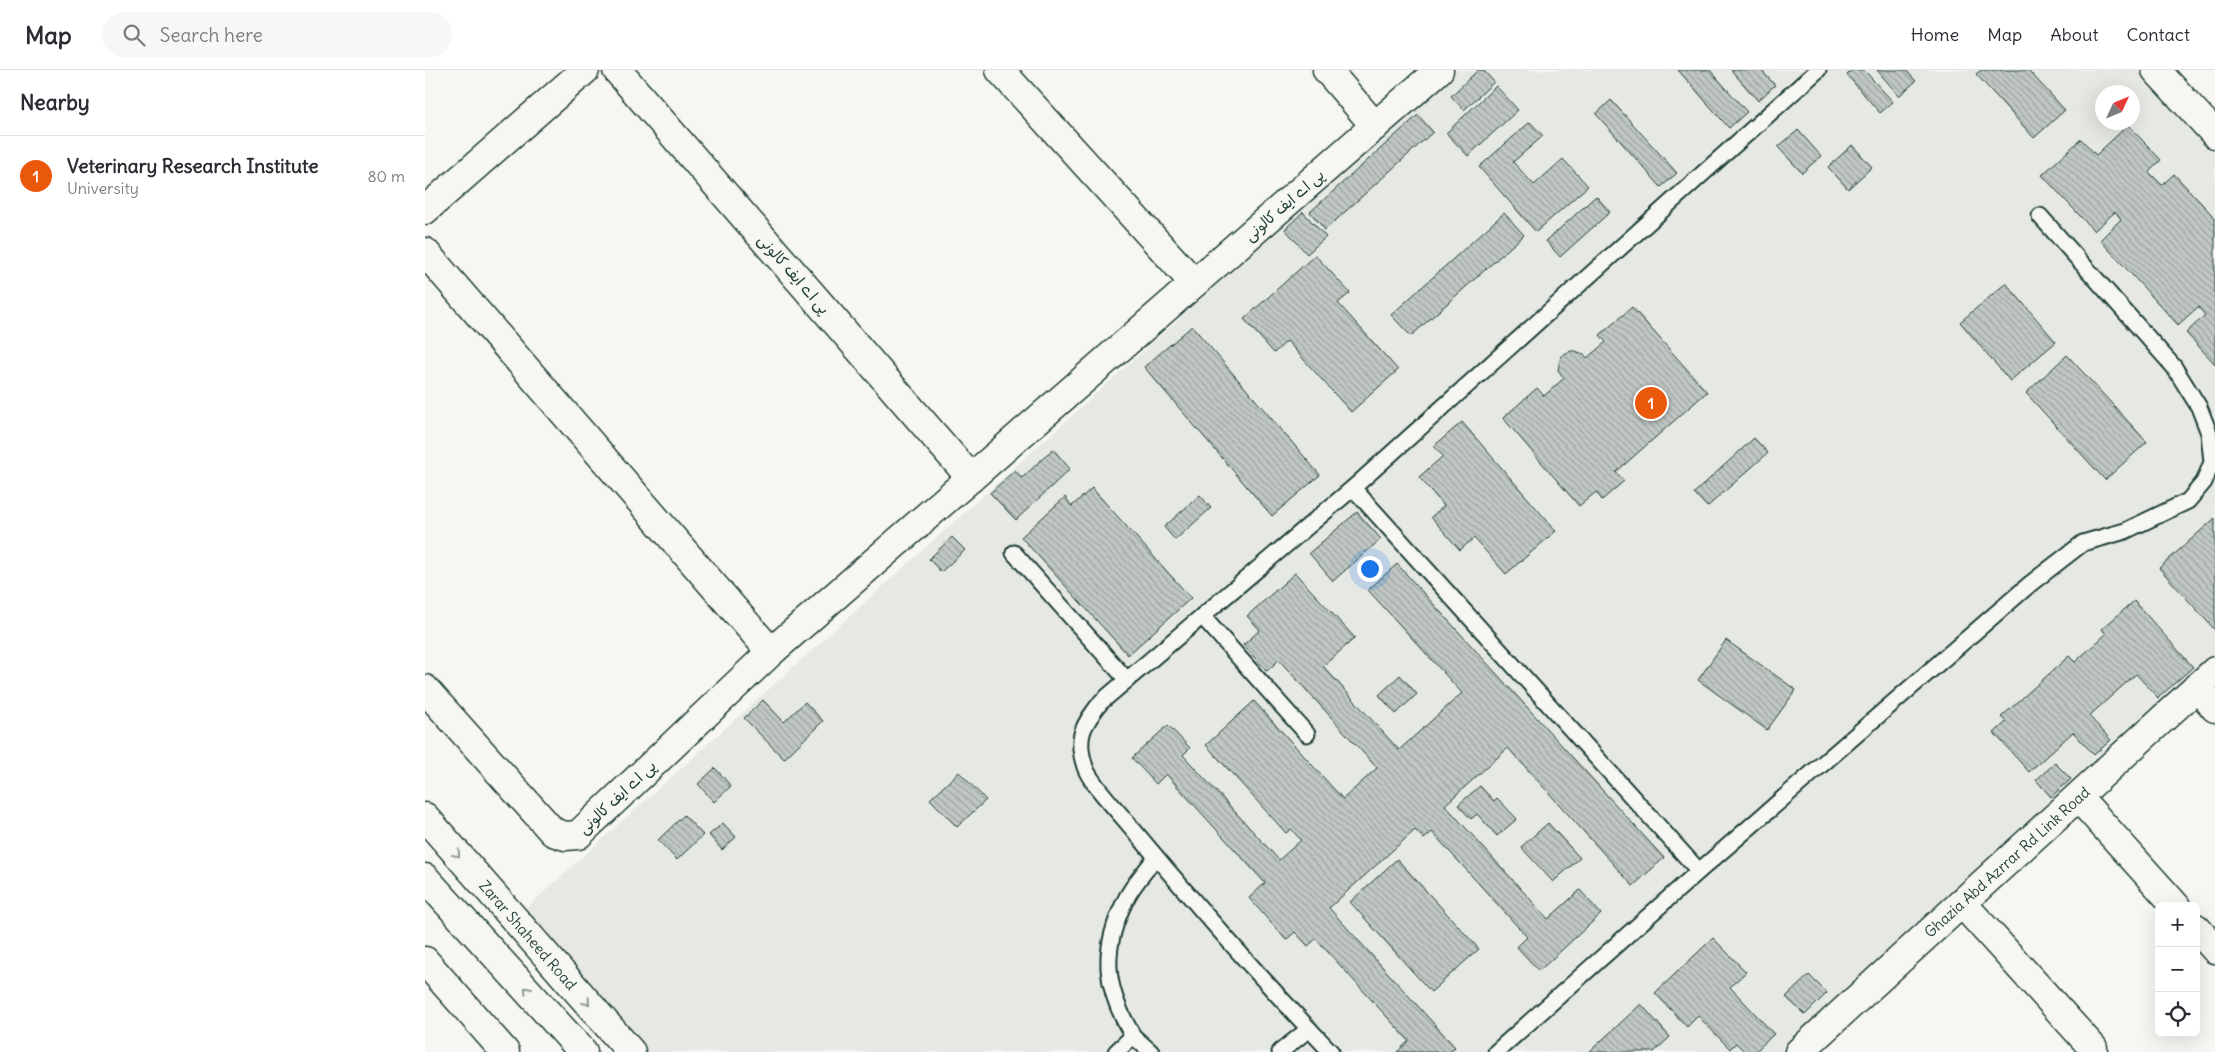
<!DOCTYPE html>
<html lang="en">
<head>
<meta charset="utf-8">
<style>
	:root { --surface:#fff; --page:#f7f7f7; --text:#2b2b33; --muted:#7c7c81; --line:#e1e1e2; --accent:#ea580c }
	body { margin:0; font-family:Delius,"Playpen Sans Arabic",sans-serif; background:var(--page); color:var(--text) }
	.controls { position:absolute; right:15px; bottom:15px; display:grid; overflow:hidden; border-radius:8px; box-shadow:0 5px 20px #0002 }
	.controls button { width:45px; height:45px; display:grid; place-items:center; padding:0; border:0; border-bottom:1px solid var(--line); background:var(--surface); color:var(--text); font:25px sans-serif }
	.compass { position:absolute; left:1670px; top:15px; width:45px; height:45px; border-radius:50%; background:var(--surface); box-shadow:0 5px 20px #0002; rotate:46deg }
	.you { position:absolute; left:944px; top:498px; width:18px; height:18px; margin:-12px; border:4px solid #fff; border-radius:50%; background:#1a73e8; box-shadow:0 0 0 8px #1a73e833 }
	.badge { display:grid; place-items:center; width:32px; height:32px; border-radius:50%; background:var(--accent); color:#fff; font-size:16px; font-weight:700 }
	.pin { position:absolute; translate:-50% -50%; border:2px solid #fff; box-shadow:0 1px 5px #0006 }
	.list { margin:0; padding:0; list-style:none }
	h2 { display:flex; justify-content:space-between; align-items:center; height:65px; margin:0; padding:0 20px; font-size:21px }
	h2 small { font-size:16px; font-weight:400; color:var(--muted) }
	.list li { display:grid; grid-template-columns:32px 1fr auto; gap:15px; align-items:center; box-sizing:border-box; height:80px; padding:0 20px; border-top:1px solid var(--line) }
	.list b { display:block; font-size:19px; white-space:nowrap }
	.list p { margin:0; font-size:16px; white-space:nowrap; color:var(--muted) }
	.list em { font-size:16px; font-style:normal; color:var(--muted) }
	.icon { flex:none; width:28px; height:28px; fill:none; stroke:currentColor; stroke-width:2; stroke-linecap:round; stroke-linejoin:round }
	.map { position:relative; flex:none; width:1790px; height:982px; overflow:hidden }
	header { display:flex; align-items:center; gap:30px; box-sizing:border-box; height:70px; padding:0 25px; background:var(--surface); border-bottom:1px solid var(--line) }
	header strong { font-size:24px }
	nav { display:flex; gap:28px; margin-inline-start:auto; font-size:18px }
	.search { width:350px; height:45px; background:var(--page); display:flex; align-items:center; gap:12px; box-sizing:border-box; padding:0 18px; border-radius:28px; color:var(--muted); font-size:19px }
	main { display:flex }
	aside { flex:1; background:var(--surface) }
	.map>svg:first-child { display:block }
	.built { fill:#e6e8e4; fill-rule:evenodd }
	.building { fill:url(#building-back-hatch); stroke:#1f3d34 }
	.lines { fill:none; stroke-linecap:round; stroke-linejoin:round }
	.lane-casing { stroke:#1f3d34; stroke-width:19 }
	.street-casing { stroke:#1f3d34; stroke-width:31 }
	.secondary-casing { stroke:#1f3d34; stroke-width:31 }
	.primary-casing { stroke:#1f3d34; stroke-width:31 }
	.lane { stroke:#f6f6f2; stroke-width:15 }
	.street { stroke:#f6f6f2; stroke-width:28 }
	.secondary { stroke:#f6f6f2; stroke-width:28 }
	.primary { stroke:#f6f6f2; stroke-width:28 }
	.oneway { stroke:#8a9a93 }
	.labels { text-anchor:middle; dominant-baseline:central; stroke-width:5; stroke-linejoin:round; paint-order:stroke }
	.street-label { font-size:15px; fill:#1f3d34; stroke:#f6f6f2 }
</style>
</head>
<body>
<header>
<strong>Map</strong>
<div class="search"><svg class="icon" aria-label="search" viewBox="0 0 24 24"><circle cx="10" cy="10" r="6"/><path d="M15 15l6 6"/></svg>Search here</div>
<nav><a>Home</a><a>Map</a><a>About</a><a>Contact</a></nav>
</header>
<main>
<aside>
<h2>Nearby<small></small></h2>
<ul class="list">
<li><span class="badge">1</span><div><b>Veterinary Research Institute</b><p>University</p></div><em>80 m</em></li>
</ul>
</aside>
<div class="map">
<svg width="1790" height="982" viewBox="0 0 1790 982">
	<defs>
		<pattern id="building-back-hatch" width="6" height="6" patternUnits="userSpaceOnUse" patternTransform="scale(1.25)"><rect width="6" height="6" fill="#c1c8c3"/><path d="M-1 5l2 2M0 0l6 6M5-1l2 2" fill="none" stroke="#9ca49f"/></pattern>
	</defs>
	<rect width="100%" height="100%" fill="#f6f6f2"/>
	<filter id="ink" filterUnits="userSpaceOnUse"><feTurbulence type="fractalNoise" baseFrequency=".02" numOctaves="2"/><feDisplacementMap in="SourceGraphic" scale="10" xChannelSelector="R" yChannelSelector="G"/><feConvolveMatrix kernelMatrix="1 2 1 2 8 2 1 2 1" color-interpolation-filters="sRGB"/></filter>
	<g filter="url(#ink)">
		<path class="built" d="M1030,0H1731L1790,65V601L1374,982H206L89,849ZM1678,22H1708V52H1678Z"/>
		<g class="building">
			<path d="M1053,0H1058L1069,12L1039,40L1026,26Z"/>
			<path d="M1253,0H1285L1322,42L1304,58Z"/>
			<path d="M1306,0H1336L1350,15L1333,31Z"/>
			<path d="M1427,0H1439L1468,32L1455,43L1422,5Z"/>
			<path d="M1452,0H1481L1491,11L1474,26Z"/>
			<path d="M1556,0H1603L1640,40L1609,68L1551,4Z"/>
			<path d="M1071,16L1093,40L1043,86L1021,63Z"/>
			<path d="M1186,30L1252,103L1236,117L1171,44Z"/>
			<path d="M993,45L1008,62L900,160L885,142Z"/>
			<path d="M1105,52L1118,66L1088,92L1109,115L1138,89L1163,116L1111,162L1054,97Z"/>
			<path d="M1703,55L1736,90L1724,102L1737,115L1749,104L1790,148V294L1761,263L1780,245L1773,237L1753,255L1675,170L1696,149L1690,142L1669,161L1617,105L1656,69L1671,85Z"/>
			<path d="M1373,60L1396,86L1377,103L1353,77Z"/>
			<path d="M1427,75L1447,97L1423,119L1403,97Z"/>
			<path d="M1171,126L1185,142L1135,187L1121,171Z"/>
			<path d="M878,142L901,167L882,184L860,159Z"/>
			<path d="M1079,143L1099,165L986,266L966,245Z"/>
			<path d="M890,185L925,223L913,233L973,300L926,342L862,271L849,283L819,249Z"/>
			<path d="M1581,213L1631,272L1585,311L1535,252Z"/>
			<path d="M1207,237L1282,322L1191,402L1199,411L1177,430L1171,422L1154,436L1078,348L1112,318L1119,326L1139,308L1133,300L1136,286L1145,281H1150L1159,284L1162,288L1181,272L1175,265Z"/>
			<path d="M767,256L895,405L847,446L719,297Z"/>
			<path d="M1642,285L1722,372L1680,410L1601,323Z"/>
			<path d="M1037,352L1131,461L1081,504L1049,468L1035,480L1006,447L1019,436L994,407L1018,386L1009,376Z"/>
			<path d="M1329,368L1343,383L1282,437L1269,423Z"/>
			<path d="M628,379L645,399L591,450L565,423L590,400L597,408Z"/>
			<path d="M667,418L766,528L703,585L596,467L640,427L647,436Z"/>
			<path d="M775,425L786,438L750,470L739,457Z"/>
			<path d="M932,442L956,469L908,511L884,483Z"/>
			<path d="M1790,448V560L1734,498Z"/>
			<path d="M527,467L540,480L516,502L504,489Z"/>
			<path d="M972,494L1239,788L1208,816L1083,678L1020,735L1123,849L1155,820L1176,844L1114,901L1092,877L1102,867L1007,762L999,769L990,760L904,838L1030,977L1025,982H972L984,971L891,869L883,876L870,862L861,870L824,828L840,813L741,704L731,714L707,688L743,655L765,678L758,685L854,790L876,770L866,759L861,763L781,675L829,631L918,729L952,698L854,590L842,601L818,575L835,560L822,546L870,503L930,568L898,596L974,680L1037,623L943,520Z"/>
			<path d="M1709,531L1768,597L1733,628L1711,604L1664,646L1686,670L1669,685L1648,662L1604,702L1569,663L1581,652L1576,647L1644,586L1650,592L1681,564L1677,559Z"/>
			<path d="M1301,570L1371,620L1342,660L1273,610Z"/>
			<path d="M975,605L992,624L971,644L954,625Z"/>
			<path d="M338,630L359,652L380,632L398,651L359,689L319,648Z"/>
			<path d="M1630,693L1646,709L1626,727L1611,710Z"/>
			<path d="M290,698L306,716L289,732L273,714Z"/>
			<path d="M534,702L561,730L532,757L505,729Z"/>
			<path d="M1055,716L1069,731L1072,728L1092,749L1072,766L1052,744L1046,749L1033,735Z"/>
			<path d="M259,745L278,765L252,790L233,770Z"/>
			<path d="M298,753L311,767L297,780L284,765Z"/>
			<path d="M1123,753L1155,788L1128,812L1096,777Z"/>
			<path d="M972,789L1054,879L1006,922L925,832Z"/>
			<path d="M1288,868L1321,902L1305,917L1349,964L1330,982H1320L1311,973L1305,979L1273,946L1262,957L1230,923Z"/>
			<path d="M1384,905L1402,923L1380,945L1361,927Z"/>
			<path d="M1216,934L1245,967L1229,982H1164Z"/>
		</g>
		<g class="lines">
			<defs>
				<g id="lane">
					<path d="M928,418L1274,801"/>
					<path d="M589,483L702,610"/>
					<path d="M777,546L882,664"/>
					<path d="M708,966L726,982"/>
					<path d="M691,982L708,966C680,919 675,882 700,831C707,815 721,801 731,787"/>
					<path d="M855,982L884,959"/>
					<path d="M906,982C837,910 770,834 706,757C695,743 665,713 660,697C650,667 658,655 676,632L928,418L1393,0"/>
					<path d="M1071,982L1274,801L1605,514L1658,473L1700,461L1763,431L1779,412L1787,392L1784,363L1774,337L1749,297L1615,146"/>
				</g>
				<g id="street">
					<path d="M192,0L546,408"/>
					<path d="M575,0L769,213"/>
					<path d="M902,0L950,56"/>
					<path d="M0,140L160,0"/>
					<path d="M0,182L346,582"/>
					<path d="M1772,617L1790,638"/>
					<path d="M0,619L128,762L140,766L153,765L346,582L1014,0"/>
					<path d="M1653,727L1751,836"/>
					<path d="M1537,833L1668,978"/>
					<path d="M1771,858L1790,879"/>
					<path d="M0,891L80,982"/>
					<path d="M1374,982L1790,601"/>
				</g>
				<path id="secondary" d="M1731,0L1790,64"/>
				<g id="primary">
					<path d="M0,747L206,982"/>
					<path d="M0,808L158,982"/>
				</g>
			</defs>
			<use href="#lane" class="lane-casing"/>
			<use href="#street" class="street-casing"/>
			<use href="#secondary" class="secondary-casing"/>
			<use href="#primary" class="primary-casing"/>
			<use href="#lane" class="lane"/>
			<use href="#street" class="street"/>
			<use href="#secondary" class="secondary"/>
			<use href="#primary" class="primary"/>
		</g>
		<defs><path id="oneway-chevron" d="M-2-3.5L2.5 0L-2 3.5" fill="none" stroke-width="1.6" stroke-linecap="round" stroke-linejoin="round" transform="scale(1.25)"/></defs>
		<g class="oneway">
			<use href="#oneway-chevron" transform="translate(32 784) rotate(49)"/>
			<use href="#oneway-chevron" transform="translate(102 920) rotate(-132)"/>
			<use href="#oneway-chevron" transform="translate(162 932) rotate(48)"/>
		</g>
	</g>
	<g class="labels">
		<g class="street-label">
			<text transform="translate(859 135) rotate(-41)">پی اے ایف کالونی</text>
			<text transform="translate(369 204) rotate(49)">پی اے ایف کالونی</text>
			<text transform="translate(192 727) rotate(-43)">پی اے ایف کالونی</text>
			<text transform="translate(1582 792) rotate(-42)">Ghazia Abd Azrrar Rd Link Road</text>
			<text transform="translate(103 865) rotate(49)">Zarar Shaheed Road</text>
		</g>
	</g>
</svg>
<div class="controls">
<button>+</button>
<button>−</button>
<button><svg class="icon" aria-label="locate" viewBox="0 0 24 24"><circle cx="12" cy="12" r="6"/><path d="M12 2v4M12 18v4M2 12h4M18 12h4"/></svg></button>
</div>
<svg class="compass" viewBox="-18 -18 36 36"><path d="M0-13l5 13h-10z" fill="#e53935"/><path d="M0 13l5-13h-10z" fill="#7c7c81"/></svg>
<div class="you"></div>
<div class="pin badge" style="left:1226px;top:333px">1</div>
</div>
</main>
</body>
</html>
